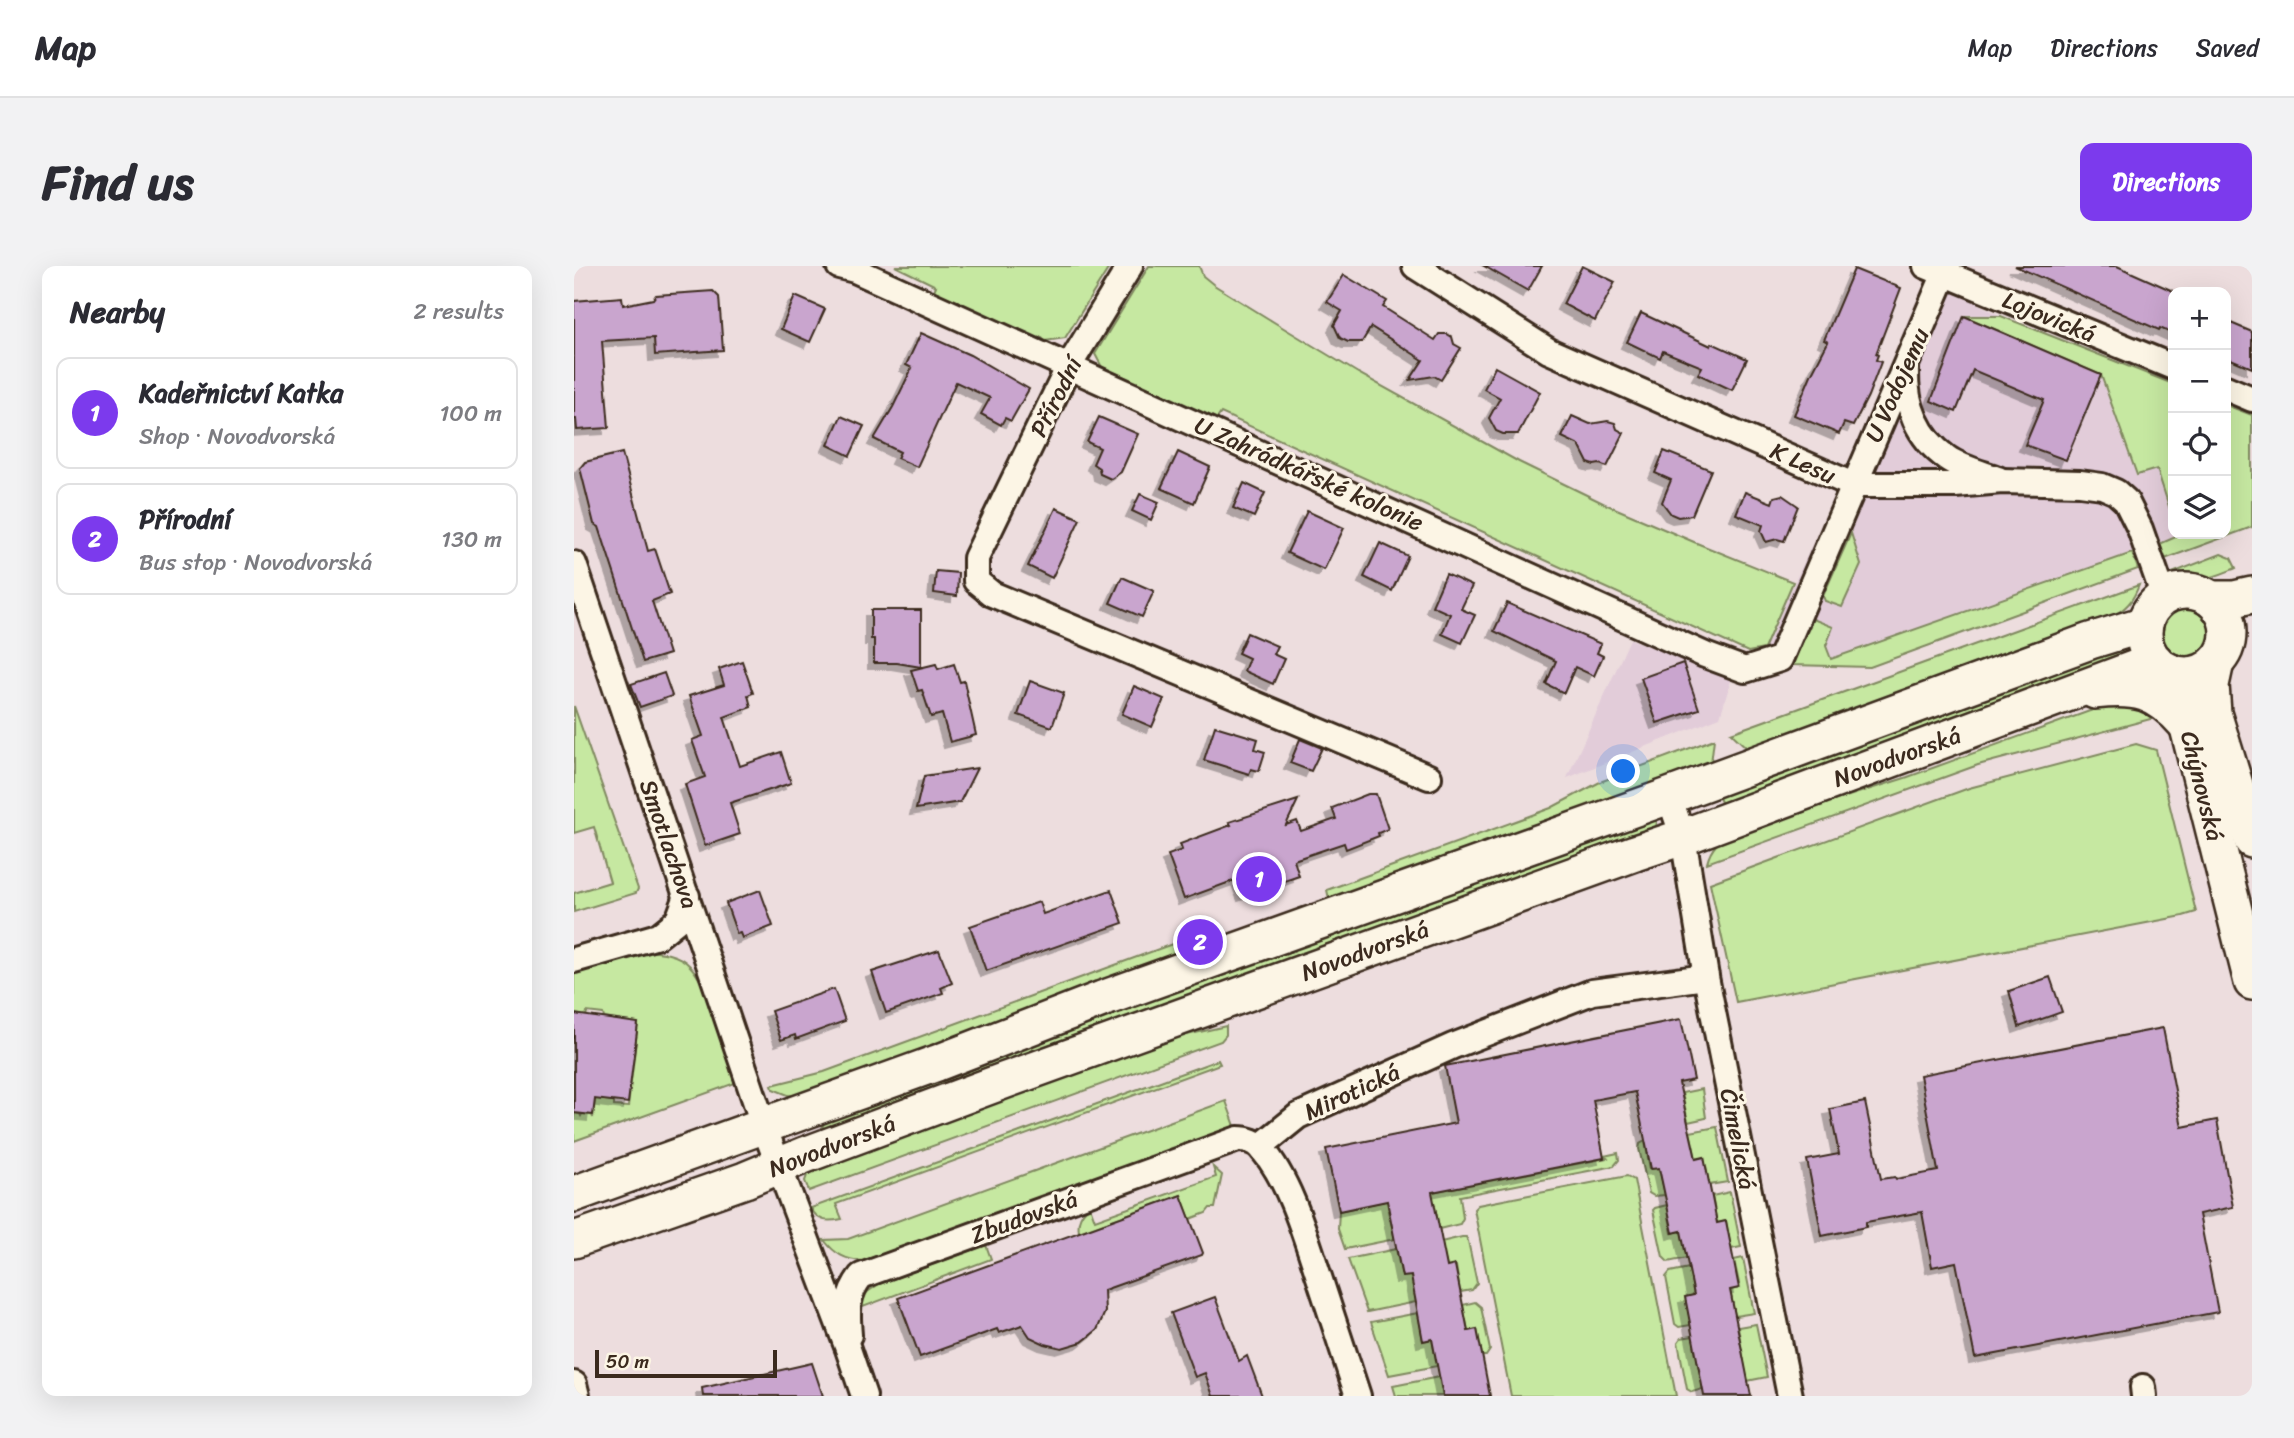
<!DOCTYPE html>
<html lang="en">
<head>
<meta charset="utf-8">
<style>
	:root { --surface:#fff; --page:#f2f2f3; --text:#2b2b33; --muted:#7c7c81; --line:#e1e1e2; --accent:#7c3aed }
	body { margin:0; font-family:Sriracha,sans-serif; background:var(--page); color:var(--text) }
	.controls { position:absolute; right:21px; top:21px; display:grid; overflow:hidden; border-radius:14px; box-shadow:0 7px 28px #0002 }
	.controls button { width:63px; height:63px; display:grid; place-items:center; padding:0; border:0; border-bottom:2px solid var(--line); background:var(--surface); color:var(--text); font:35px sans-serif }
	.scale { position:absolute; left:21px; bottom:18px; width:182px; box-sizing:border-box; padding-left:7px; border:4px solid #3b2a1e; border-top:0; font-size:19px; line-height:24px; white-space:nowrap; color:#3b2a1e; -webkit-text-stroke:5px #fcf5e5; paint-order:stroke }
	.you { position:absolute; left:1050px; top:506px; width:24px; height:24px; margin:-18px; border:5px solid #fff; border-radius:50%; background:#1a73e8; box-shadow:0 0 0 10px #1a73e833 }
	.badge { display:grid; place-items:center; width:46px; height:46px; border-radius:50%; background:var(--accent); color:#fff; font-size:23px; font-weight:700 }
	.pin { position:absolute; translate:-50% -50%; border:4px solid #fff; box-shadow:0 2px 7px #0006 }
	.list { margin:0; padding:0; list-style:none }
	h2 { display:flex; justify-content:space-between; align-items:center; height:91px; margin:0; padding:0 28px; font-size:30px }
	h2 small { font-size:23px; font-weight:400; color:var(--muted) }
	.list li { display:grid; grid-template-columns:46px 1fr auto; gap:21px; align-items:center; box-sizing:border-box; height:112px; margin:0 14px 14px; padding:0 14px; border:2px solid var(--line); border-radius:14px }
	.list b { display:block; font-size:26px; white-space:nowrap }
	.list p { margin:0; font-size:23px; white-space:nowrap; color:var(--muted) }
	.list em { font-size:23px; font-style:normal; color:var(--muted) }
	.icon { flex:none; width:38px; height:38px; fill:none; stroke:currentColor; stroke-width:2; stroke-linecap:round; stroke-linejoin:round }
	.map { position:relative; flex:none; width:1678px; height:1130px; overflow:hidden; border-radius:14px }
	header { display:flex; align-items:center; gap:42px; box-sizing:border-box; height:98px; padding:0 35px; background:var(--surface); border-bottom:2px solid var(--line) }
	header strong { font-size:33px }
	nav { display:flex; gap:38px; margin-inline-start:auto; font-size:24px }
	.intro { display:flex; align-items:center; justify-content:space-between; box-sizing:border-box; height:168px; padding:0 42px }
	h1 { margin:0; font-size:49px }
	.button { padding:18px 32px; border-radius:14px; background:var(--accent); color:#fff; font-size:24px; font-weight:700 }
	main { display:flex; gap:42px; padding:0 42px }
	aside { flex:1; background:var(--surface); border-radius:14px; box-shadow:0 7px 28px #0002 }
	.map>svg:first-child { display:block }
	.built { fill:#e2ccd9 }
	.green { fill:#c6e8a1; stroke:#808960; stroke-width:2 }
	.building { fill:#c9a5ce; stroke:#3b2a1e; stroke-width:2; filter:url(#shadow) }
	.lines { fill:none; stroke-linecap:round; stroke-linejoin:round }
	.street-casing { stroke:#3b2a1e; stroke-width:30 }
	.secondary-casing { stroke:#3b2a1e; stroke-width:40 }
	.street { stroke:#fcf5e5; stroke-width:24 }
	.secondary { stroke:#fcf5e5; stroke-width:35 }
	.labels { text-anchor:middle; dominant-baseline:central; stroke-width:6; stroke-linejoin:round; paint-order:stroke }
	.street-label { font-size:24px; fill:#3b2a1e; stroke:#fcf5e5 }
</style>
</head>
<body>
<header>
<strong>Map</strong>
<nav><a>Map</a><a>Directions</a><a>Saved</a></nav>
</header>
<div class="intro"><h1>Find us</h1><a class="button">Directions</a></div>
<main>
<aside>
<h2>Nearby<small>2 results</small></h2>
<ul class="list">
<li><span class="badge">1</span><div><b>Kadeřnictví Katka</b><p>Shop · Novodvorská</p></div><em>100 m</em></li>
<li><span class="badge">2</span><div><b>Přírodní</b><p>Bus stop · Novodvorská</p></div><em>130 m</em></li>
</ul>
</aside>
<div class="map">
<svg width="1678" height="1130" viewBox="0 0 1678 1130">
	<defs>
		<filter id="shadow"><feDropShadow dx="-6" dy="6" stdDeviation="0" flood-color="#0004"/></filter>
	</defs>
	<rect width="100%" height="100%" fill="#edddde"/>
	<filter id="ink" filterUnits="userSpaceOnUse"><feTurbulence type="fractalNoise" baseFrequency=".0143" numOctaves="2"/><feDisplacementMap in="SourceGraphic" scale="14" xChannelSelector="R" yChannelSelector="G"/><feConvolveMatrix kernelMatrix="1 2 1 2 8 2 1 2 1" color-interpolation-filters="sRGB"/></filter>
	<g filter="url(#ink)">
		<g class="built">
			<path d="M1356,13L1427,50L1599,118V268H1610L1257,393L1218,399L1183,381L1195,370L1272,208Z"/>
			<path d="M1056,373L1158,411L1146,451L993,512Z"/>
		</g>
		<g class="green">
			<path d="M321,0H536L491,72L471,75L467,71L463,76L358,29L362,20Z"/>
			<path d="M575,0H625L629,10L640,19L703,58L784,107L945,196L1031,238L1120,276L1219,316L1190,383L1174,386L647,147L642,154L531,107L521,88Z"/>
			<path d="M1390,50H1427L1599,118V253L1583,203L1563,209L1527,109Z"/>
			<path d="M1652,139L1678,149V261L1588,294L1581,280L1604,270V268H1652Z"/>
			<path d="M1277,267L1287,299L1268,341L1251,335L1249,330Z"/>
			<path d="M1558,287L1564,303L1296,401L1218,399L1239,353L1259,361L1252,380L1257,393Z"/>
			<path d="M1647,288L1657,292L1662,302C1637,312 1624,319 1598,307Z"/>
			<path d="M1565,319C1559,335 1552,343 1537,351L1175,484L1157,467Z"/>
			<circle cx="1612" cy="367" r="27"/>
			<path d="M1558,380L1560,384L1557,389L1148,538L1144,530L1527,385Z"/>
			<path d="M1554,437L1584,451L1404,499L1133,597C1137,581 1145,575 1158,567L1331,512L1535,438Z"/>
			<path d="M0,440L64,623L62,627L0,646V627L36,616L20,561L0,567Z"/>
			<path d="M1140,473L1137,497L755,633L753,624L977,542L1026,516Z"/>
			<path d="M1562,478L1582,484L1622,646L1609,650L1162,736L1136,617L1395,522Z"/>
			<path d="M1077,550L1083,555L1082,562L257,865L248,861L252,852Z"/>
			<path d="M620,670L622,675L561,708L223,830L214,829L199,823L198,819L250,806Z"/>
			<path d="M70,685C86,686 104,687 116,700C136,721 154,786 164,816L0,875V847L6,848L7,850L8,848L18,849L19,852L21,833L40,835V840L54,841L64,757L30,752L29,748L13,746L12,750L0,748V707Z"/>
			<path d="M652,760V769L647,775L235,925L231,915L235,904L582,776Z"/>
			<path d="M644,794L646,798L262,938L268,953C253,956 244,956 237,942Z"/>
			<path d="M1128,823L1132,852L1114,856L1108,827Z"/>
			<path d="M652,835L661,860L289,995C271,994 261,988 250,974L274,973Z"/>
			<path d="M1143,861L1154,916L1135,919L1130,892L1122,893L1116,866Z"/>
			<path d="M1071,875L1076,903L1085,902L1091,929L1080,930L1075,927L1065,883L1066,878Z"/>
			<path d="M1044,887L1045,894L1040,900L886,930L889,952L886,958L865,963L860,936L845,939L843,929L1033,892L1030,890Z"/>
			<path d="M639,901L648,909L641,942H636L632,947L616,953L607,929L505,966C503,955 506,947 516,940L521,954L642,911Z"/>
			<path d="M1053,910L1060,914L1102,1130H937L900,943L904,939Z"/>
			<path d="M1156,926L1167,981L1157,983L1152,955L1143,957L1138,930Z"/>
			<path d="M820,933L822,943L814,945L821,973L771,983L764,963L765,945Z"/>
			<path d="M1093,939L1098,967L1107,965L1113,992L1094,996L1089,991L1079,944L1081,942Z"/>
			<path d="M888,971H892L894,975L903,1017L898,1024L886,1026L882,1000L873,1001L867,976Z"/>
			<path d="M412,979L417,993L281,1044L289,1029L305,1018Z"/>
			<path d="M822,983L828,1011L837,1010L842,1036L793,1046L774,993Z"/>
			<path d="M1169,992L1180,1047L1161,1050L1156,1024L1166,1022L1160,994Z"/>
			<path d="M1115,1002L1120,1029L1111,1031L1117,1059L1105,1061L1101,1058L1092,1011L1096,1006Z"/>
			<path d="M901,1036L907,1041L916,1084L912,1090H908L903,1063L894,1065L889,1039Z"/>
			<path d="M844,1047L849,1075L858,1073L863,1100L815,1109L797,1056Z"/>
			<path d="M1182,1058L1193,1111L1173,1115L1164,1061Z"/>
			<path d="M1119,1070L1129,1123L1118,1126L1113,1123L1104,1076L1107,1072Z"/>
			<path d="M865,1111L869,1130H822L819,1120Z"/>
		</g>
		<g class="building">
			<path d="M910,0H968L954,25Z"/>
			<path d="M1008,0L1041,16L1021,55L989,38Z"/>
			<path d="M1441,0H1543L1599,25V68L1586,62L1585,64Z"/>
			<path d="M1280,3L1327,22L1302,88L1304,89L1302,94L1307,96L1294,130L1279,160L1270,157L1265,168L1220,149L1237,109L1254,76L1250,74Z"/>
			<path d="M770,9L813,35L809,41L861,74L865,68H873L878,71L880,78L887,82L867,114L860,110L836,114L849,94L797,61L788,76H774L766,72L760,59L768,45L753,36Z"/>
			<path d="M139,25L145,31L149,84L81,89L80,72L28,75L35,162L3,164L2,153H0V35L48,31L49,39L79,33L82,29Z"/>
			<path d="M221,30L251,43L236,76L207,63Z"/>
			<path d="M1067,47L1137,80L1138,77L1173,93L1158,124L1124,108L1128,101L1089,85L1086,92L1053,76Z"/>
			<path d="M1390,50L1527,109L1492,194L1451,179L1470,134L1399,104L1382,146L1357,135Z"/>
			<path d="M1652,55L1678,66V102L1652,91Z"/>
			<path d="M347,67L396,89L455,123L437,155L431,152L427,159L407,148L416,132L382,116L343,201L323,192L326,186L300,173L319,141L338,102L332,99Z"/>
			<path d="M921,101L966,126L944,168H929L922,165L915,152L926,132L910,123Z"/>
			<path d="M267,150L290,160L276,190L254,179Z"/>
			<path d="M998,150L1016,158L1034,155L1041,157L1043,163L1050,167L1033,201L1026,198L1020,199L1014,197L1005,179L988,171Z"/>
			<path d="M525,151L564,168L547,206L537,213L526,208L525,202L519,198L526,182L513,176Z"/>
			<path d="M1090,185L1137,204L1118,249L1104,251L1097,248L1088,236L1097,214L1081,207Z"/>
			<path d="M604,186L636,201L620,237L587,222Z"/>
			<path d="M48,187L74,285L81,283L96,328L78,335L95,388L69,396L25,261L20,258L6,202L11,196Z"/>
			<path d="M670,217L691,227L680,251L659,242Z"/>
			<path d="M1171,226L1198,237L1200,231L1208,229L1224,240L1210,275L1203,273L1192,276L1187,265L1189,259L1162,248Z"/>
			<path d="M566,228L585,236L577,254L558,245Z"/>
			<path d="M482,242L506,253L478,312L454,300Z"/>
			<path d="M733,245L770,262L750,304L713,287Z"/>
			<path d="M806,277L834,290L818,325L790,311Z"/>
			<path d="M362,305L384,307L383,330L360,327Z"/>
			<path d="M872,308L898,320L887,343L901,349L888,377L868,368L876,348L858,340Z"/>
			<path d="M548,311L580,325L568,351L536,337Z"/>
			<path d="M933,337L1027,378L1023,387L1029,390L1020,410L1001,401L990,427L972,418L982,395L920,365Z"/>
			<path d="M297,344H347V401L323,397H300V373H297Z"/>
			<path d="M673,367L703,380L699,388L710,393L699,418L670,405L675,392L664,387Z"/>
			<path d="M168,395L179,427L174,429L177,441L150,451L166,500L207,486L217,517L156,537L166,568L131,580L111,518L131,511L118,474L129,470L115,430L150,419L145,403Z"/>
			<path d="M1109,397L1125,443L1083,457L1067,412Z"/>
			<path d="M362,398L364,403L380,398L386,416L390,415L402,469L376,476L368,448L357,451L348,424L344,425L337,404Z"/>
			<path d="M90,407L98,430L66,441L57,418Z"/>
			<path d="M456,415L490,427L478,461L444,449Z"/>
			<path d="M560,420L590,433L578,461L548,448Z"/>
			<path d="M641,460L684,473L681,483L691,486L685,505L677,503L675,508L630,494Z"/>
			<path d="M726,473L748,482L737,505L716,497Z"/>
			<path d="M403,502L386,536L342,543L350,510Z"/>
			<path d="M794,528H802L814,563L804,567L805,570L772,583L770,577L720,594L725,610L670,629L664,613L610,633L594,589L608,584L606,578L657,559L655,556L724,534L712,559L723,555L727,565L762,553L758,542Z"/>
			<path d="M186,624L199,660L168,672L166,667L163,668L152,637Z"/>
			<path d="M537,624L549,657L412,705L396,660L465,636L469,648Z"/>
			<path d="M365,684L378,717L367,722L369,727L312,747L298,706Z"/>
			<path d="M1476,711L1488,746L1445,761L1435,725Z"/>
			<path d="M260,723L271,755L222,773L221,769L207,774L197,745Z"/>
			<path d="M0,748L64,757L54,837L21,833L19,849L0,847Z"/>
			<path d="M1107,753L1120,814L1105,817L1122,893L1130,891L1143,957L1152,955L1165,1022L1156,1024L1177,1130H1130L1111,1031L1120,1029L1107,965L1099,967L1085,902L1077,903L1061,826L1019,834L1030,892L858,926L873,1001L881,999L894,1065L903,1063L916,1130H869L858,1073L849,1075L837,1010L828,1011L813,935L765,945L752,883L882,857L871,800Z"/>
			<path d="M1589,762L1608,861L1643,854L1659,941L1625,948L1644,1046L1401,1092L1382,996L1358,1001L1348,946L1292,956V961L1248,970L1233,894L1265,888L1256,843L1291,836L1307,913L1321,911L1322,913L1364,905L1346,809Z"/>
			<path d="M607,929L629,987L628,989L530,1024L531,1046L523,1064L508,1076L488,1082L471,1078L456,1071L448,1059L425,1067L423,1063L346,1091L324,1032Z"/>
			<path d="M641,1031L665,1095L673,1090L688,1130H639L631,1107L621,1111L597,1047Z"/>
			<path d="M238,1097L249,1130H129L128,1122Z"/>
		</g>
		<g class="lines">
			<defs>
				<g id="street">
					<path d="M265,0L281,4L1131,389L1171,404L1206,393L1374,0"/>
					<path d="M556,0L495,100L402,292V315L418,328L855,511"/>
					<path d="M841,0L975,85L1279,219H1381L1428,215L1506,217L1528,220L1542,226L1552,235L1566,263L1590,331"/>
					<path d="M1352,0L1599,101"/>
					<path d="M1332,105C1331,139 1344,172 1373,192C1387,202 1408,207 1424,213"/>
					<path d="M1652,122L1678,133"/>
					<path d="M0,298L189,858L274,1083L290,1130"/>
					<path d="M1095,530L1109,571L1132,711L1216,1130"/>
					<path d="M0,694L84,670L104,654L113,630"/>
					<path d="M687,880L724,850L879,780L1018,726L1132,711"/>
					<path d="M275,1069C273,1045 272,1029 287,1010L664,873C673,873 683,876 688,883C716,915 732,972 745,1011C758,1051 771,1090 784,1130"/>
					<path d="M0,1118L3,1130"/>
					<path d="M1569,1121L1570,1130"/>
				</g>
				<g id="secondary">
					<circle cx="1612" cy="367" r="42"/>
					<path d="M1637,333H1660L1678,329"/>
					<path d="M1642,396L1637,419L1639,447L1678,574"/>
					<path d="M1597,406L1604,422L1678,716"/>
					<path d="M1521,425C1562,420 1583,425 1611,457"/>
					<path d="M0,928L363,797L528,733L1095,530L1516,375L1571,358"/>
					<path d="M0,974L171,914L231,889L432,814L1061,587L1109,571L1581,395"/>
				</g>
			</defs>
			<use href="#street" class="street-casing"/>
			<use href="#secondary" class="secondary-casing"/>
			<use href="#street" class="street"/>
			<use href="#secondary" class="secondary"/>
		</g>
	</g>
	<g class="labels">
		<g class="street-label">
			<text transform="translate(1475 51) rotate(22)">Lojovická</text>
			<text transform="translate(1323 119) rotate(-66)">U Vodojemu</text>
			<text transform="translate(482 131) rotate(-63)">Přírodní</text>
			<text transform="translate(1229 197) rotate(24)">K Lesu</text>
			<text transform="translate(735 208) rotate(24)">U Zahrádkářské kolonie</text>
			<text transform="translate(1323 491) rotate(-20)">Novodvorská</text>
			<text transform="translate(1628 520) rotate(76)">Chýnovská</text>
			<text transform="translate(95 578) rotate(71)">Smotlachova</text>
			<text transform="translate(791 685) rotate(-20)">Novodvorská</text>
			<text transform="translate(778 826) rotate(-25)">Mirotická</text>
			<text transform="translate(1164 873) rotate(79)">Čimelická</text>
			<text transform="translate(258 880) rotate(-21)">Novodvorská</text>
			<text transform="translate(450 951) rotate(-20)">Zbudovská</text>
		</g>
	</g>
</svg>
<div class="controls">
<button>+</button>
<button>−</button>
<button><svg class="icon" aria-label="locate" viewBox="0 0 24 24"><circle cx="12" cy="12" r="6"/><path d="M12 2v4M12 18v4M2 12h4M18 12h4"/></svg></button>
<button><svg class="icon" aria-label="layers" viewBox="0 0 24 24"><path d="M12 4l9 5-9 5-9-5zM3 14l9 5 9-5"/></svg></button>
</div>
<div class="scale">50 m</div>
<div class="you"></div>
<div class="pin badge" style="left:685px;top:613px">1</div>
<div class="pin badge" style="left:626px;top:676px">2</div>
</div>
</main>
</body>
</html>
